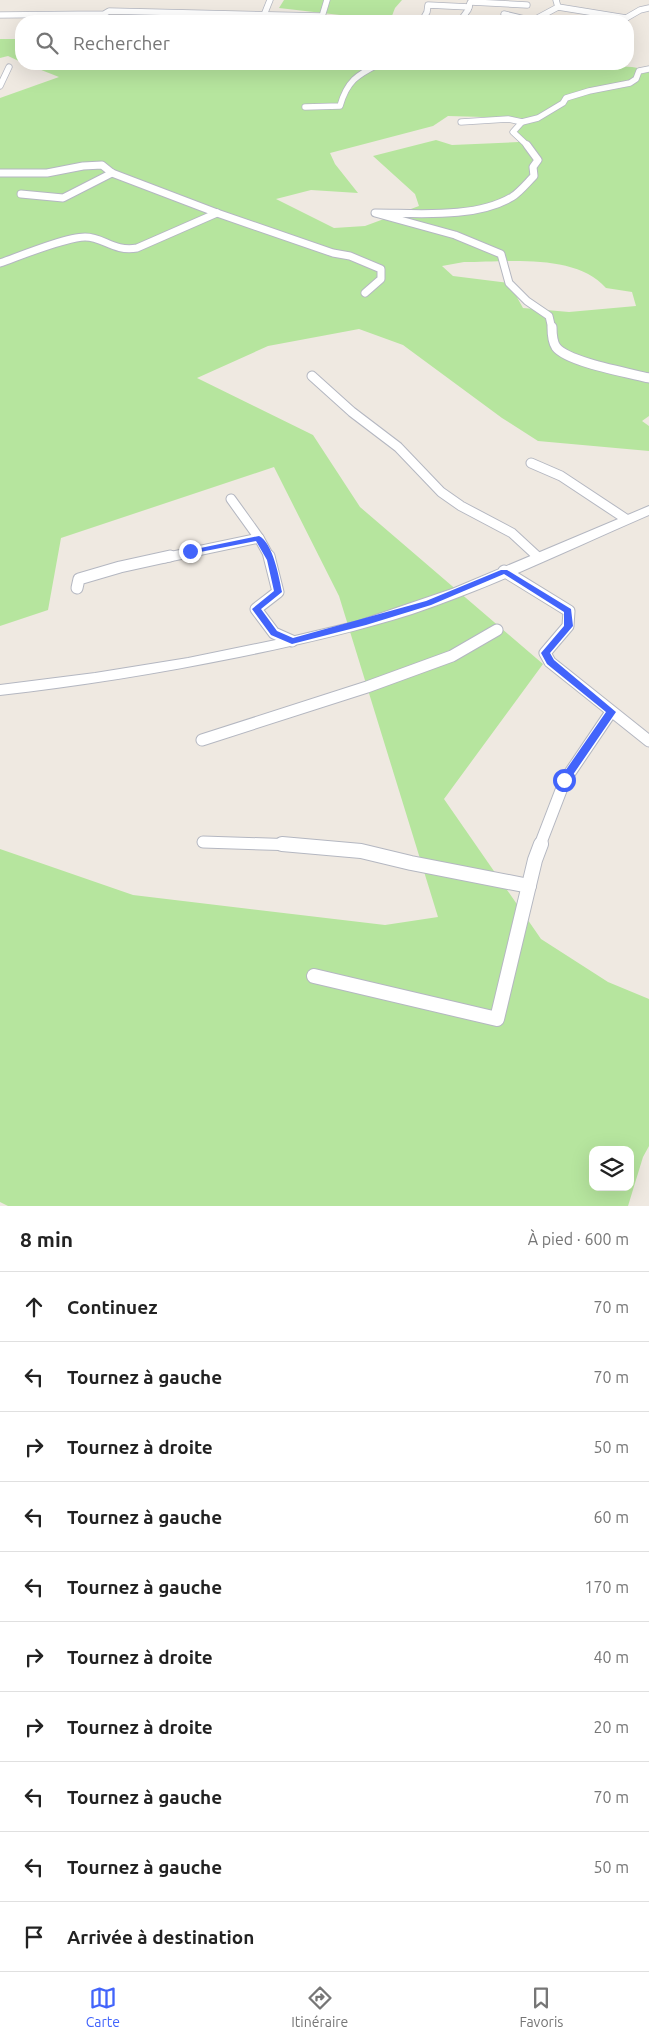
<!DOCTYPE html>
<html lang="fr">
<head>
<meta charset="utf-8">
<style>
	:root { --surface:#fff; --page:#f2f2f2; --text:#222; --muted:#767676; --line:#e0e0e0; --accent:#4264fb }
	body { margin:0; font-family:Ubuntu,sans-serif; background:var(--page); color:var(--text) }
	.controls { position:absolute; right:15px; bottom:15px; display:grid; overflow:hidden; border-radius:10px; box-shadow:0 5px 20px #0002 }
	.controls button { width:45px; height:45px; display:grid; place-items:center; padding:0; border:0; border-bottom:1px solid var(--line); background:var(--surface); color:var(--text); font:25px sans-serif }
	.stop { position:absolute; width:15px; height:15px; margin:-11px; border:4px solid #4264fb; border-radius:50%; background:#fff }
	.stop.end { background:#4264fb; border-color:#fff; box-shadow:0 1px 5px #0008 }
	.list { margin:0; padding:0; list-style:none }
	h2 { display:flex; justify-content:space-between; align-items:center; height:65px; margin:0; padding:0 20px; font-size:21px }
	h2 small { font-size:16px; font-weight:400; color:var(--muted) }
	.list li { display:grid; grid-template-columns:32px 1fr auto; gap:15px; align-items:center; box-sizing:border-box; height:70px; padding:0 20px; border-top:1px solid var(--line) }
	.list b { display:block; font-size:19px; white-space:nowrap }
	.list em { font-size:16px; font-style:normal; color:var(--muted) }
	.icon { flex:none; width:28px; height:28px; fill:none; stroke:currentColor; stroke-width:2; stroke-linecap:round; stroke-linejoin:round }
	.map { position:relative; flex:none; width:649px; height:1206px; overflow:hidden }
	.search { position:absolute; background:var(--surface); box-shadow:0 5px 20px #0002; left:15px; right:15px; top:15px; height:55px; display:flex; align-items:center; gap:12px; box-sizing:border-box; padding:0 18px; border-radius:20px; color:var(--muted); font-size:19px }
	.sheet { height:765px; background:var(--surface) }
	nav { display:flex; justify-content:space-around; align-items:center; box-sizing:border-box; height:70px; border-top:1px solid var(--line); background:var(--surface); font-size:14px; color:var(--muted) }
	nav a { display:grid; justify-items:center; gap:2px }
	nav .on { color:var(--accent) }
	.map>svg:first-child { display:block }
	.green { fill:#b6e59e; fill-rule:evenodd }
	.lines { fill:none; stroke-linecap:round; stroke-linejoin:round }
	.minor-far4-casing { stroke:#b4b7c1; stroke-width:7 }
	.minor-far3-casing { stroke:#b4b7c1; stroke-width:9 }
	.minor-far2-casing { stroke:#b4b7c1; stroke-width:11 }
	.minor-far1-casing { stroke:#b4b7c1; stroke-width:13 }
	.minor-casing { stroke:#b4b7c1; stroke-width:16 }
	.tertiary-casing { stroke:#b4b7c1; stroke-width:2 }
	.minor-far4 { stroke:#fff; stroke-width:5.5 }
	.minor-far3 { stroke:#fff; stroke-width:7 }
	.minor-far2 { stroke:#fff; stroke-width:9 }
	.minor-far1 { stroke:#fff; stroke-width:11 }
	.minor { stroke:#fff; stroke-width:14 }
	.tertiary { fill:#fff; fill-rule:evenodd }
	.route { fill:#4264fb }
</style>
</head>
<body>
<div class="map">
<svg width="649" height="1206" viewBox="0 0 649 1206">
	<rect width="100%" height="100%" fill="#efe9e1"/>
	<g class="green">
		<path d="M284,0H402L395,8L390,21H338L340,15L279,8Z"/>
		<path d="M0,39H21V62L8,56L0,58Z"/>
		<path d="M26,64H578L632,67L649,70V416L642,421L649,426V451L538,441L502,418L403,345L359,329L268,346L197,378L313,435L360,507L543,664L444,799L541,939L608,982L649,999V1146L643,1157L628,1206H8L0,1202V849L133,895L385,925L438,917L339,596L274,467L61,538L48,610L0,626V98L59,77ZM448,116L522,118L513,132L519,142L452,145L436,140L373,156L415,194L419,206L365,226L334,228L276,199L311,190L358,193L335,164L330,153L433,126ZM464,262C506,262 576,253 606,288L632,292L636,306L569,312L523,308L509,283L453,276L442,266ZM593,1150H630V1187H593Z"/>
	</g>
	<g class="lines">
		<defs>
			<g id="minor-far4">
				<path d="M471,2L527,5"/>
				<path d="M558,7L626,18"/>
				<path d="M504,14L533,21"/>
				<path d="M0,15L104,14L109,11L322,16"/>
				<path d="M264,15L270,0"/>
				<path d="M321,20L327,0"/>
				<path d="M422,21L427,12L428,5L469,7"/>
				<path d="M460,21L468,10L470,3"/>
				<path d="M532,21L558,7L556,0"/>
				<path d="M621,21L640,10L649,8"/>
				<path d="M0,86L9,67"/>
				<path d="M305,107L340,106C347,81 357,75 379,64"/>
				<path d="M461,122L508,119L522,122"/>
				<path d="M528,146L513,132L522,122L538,118L563,103L566,98L589,91L630,83L636,79L639,71L649,69"/>
			</g>
			<g id="minor-far3">
				<path d="M527,145L538,160L533,167L534,176C527,183 520,192 512,197C475,219 417,213 375,213L455,235L501,254L509,283L527,301L549,316L552,329"/>
				<path d="M0,173H47L83,166L102,165L112,173L217,213L333,253L350,256L381,269V279L365,293"/>
				<path d="M21,194L63,198L112,173"/>
				<path d="M0,263C20,256 66,237 85,237C104,237 113,252 137,248L217,213"/>
			</g>
			<g id="minor-far2">
				<path d="M552,327C552,333 552,341 556,347C567,362 629,373 649,378"/>
				<path d="M312,376L352,412L398,447L441,492L461,506L512,533L538,557"/>
				<path d="M531,463L561,476L626,519"/>
				<path d="M231,499L259,538L270,558"/>
				<path d="M164,558L259,538"/>
			</g>
			<g id="minor-far1">
				<path d="M269,556L278,592L256,609L274,633L292,641"/>
				<path d="M504,571L569,611L568,626L545,653L550,662L649,741"/>
				<path d="M77,588L79,579L120,567L170,556"/>
				<path d="M202,740L367,687L452,656L497,630"/>
				<path d="M203,842L297,845"/>
				<path d="M540,845L565,780L611,712"/>
			</g>
			<g id="minor">
				<path d="M282,844L361,851L411,863L529,886"/>
				<path d="M314,976L497,1019L535,860L541,844"/>
			</g>
			<path id="tertiary" d="M649,506V515C570,549 493,587 412,614C355,632 297,645 239,657C160,673 80,686 0,695V685L95,673L188,658L295,636L358,621L452,589Z"/>
		</defs>
		<use href="#minor-far4" class="minor-far4-casing"/>
		<use href="#minor-far3" class="minor-far3-casing"/>
		<use href="#minor-far2" class="minor-far2-casing"/>
		<use href="#minor-far1" class="minor-far1-casing"/>
		<use href="#minor" class="minor-casing"/>
		<use href="#tertiary" class="tertiary-casing"/>
		<use href="#minor-far4" class="minor-far4"/>
		<use href="#minor-far3" class="minor-far3"/>
		<use href="#minor-far2" class="minor-far2"/>
		<use href="#minor-far1" class="minor-far1"/>
		<use href="#minor" class="minor"/>
		<use href="#tertiary" class="tertiary"/>
	</g>
	<path class="route" d="M259,536C273,543 279,577 282,592L261,609L277,631L293,638L426,601L501,570H507L571,609L573,626L550,653L554,660L616,712L568,782H561V777L606,712L547,664L541,653L564,626V612L504,574L431,605L366,625L292,644L271,635L252,609L274,591L267,560L256,541L190,554L186,551Z"/>
</svg>
<div class="controls">
<button><svg class="icon" aria-label="layers" viewBox="0 0 24 24"><path d="M12 4l9 5-9 5-9-5zM3 14l9 5 9-5"/></svg></button>
</div>
<div class="stop" style="left:564px;top:780px"></div>
<div class="stop end" style="left:190px;top:551px"></div>
<div class="search"><svg class="icon" aria-label="search" viewBox="0 0 24 24"><circle cx="10" cy="10" r="6"/><path d="M15 15l6 6"/></svg>Rechercher</div>
</div>
<section class="sheet">
<h2>8 min<small>À pied · 600 m</small></h2>
<ul class="list">
<li><svg class="icon" aria-label="ahead" viewBox="0 0 24 24"><path d="M12 20V5M6 11l6-6 6 6"/></svg><div><b>Continuez</b></div><em>70 m</em></li>
<li><svg class="icon" aria-label="left" viewBox="0 0 24 24"><path d="M17 20v-9H6M10 6l-5 5 5 5"/></svg><div><b>Tournez à gauche</b></div><em>70 m</em></li>
<li><svg class="icon" aria-label="right" viewBox="0 0 24 24"><path d="M7 20v-9h11M14 6l5 5-5 5"/></svg><div><b>Tournez à droite</b></div><em>50 m</em></li>
<li><svg class="icon" aria-label="left" viewBox="0 0 24 24"><path d="M17 20v-9H6M10 6l-5 5 5 5"/></svg><div><b>Tournez à gauche</b></div><em>60 m</em></li>
<li><svg class="icon" aria-label="left" viewBox="0 0 24 24"><path d="M17 20v-9H6M10 6l-5 5 5 5"/></svg><div><b>Tournez à gauche</b></div><em>170 m</em></li>
<li><svg class="icon" aria-label="right" viewBox="0 0 24 24"><path d="M7 20v-9h11M14 6l5 5-5 5"/></svg><div><b>Tournez à droite</b></div><em>40 m</em></li>
<li><svg class="icon" aria-label="right" viewBox="0 0 24 24"><path d="M7 20v-9h11M14 6l5 5-5 5"/></svg><div><b>Tournez à droite</b></div><em>20 m</em></li>
<li><svg class="icon" aria-label="left" viewBox="0 0 24 24"><path d="M17 20v-9H6M10 6l-5 5 5 5"/></svg><div><b>Tournez à gauche</b></div><em>70 m</em></li>
<li><svg class="icon" aria-label="left" viewBox="0 0 24 24"><path d="M17 20v-9H6M10 6l-5 5 5 5"/></svg><div><b>Tournez à gauche</b></div><em>50 m</em></li>
<li><svg class="icon" aria-label="arrive" viewBox="0 0 24 24"><path d="M6 21V4h12l-3 4 3 4H6"/></svg><div><b>Arrivée à destination</b></div></li>
</ul>
</section>
<nav>
<a class="on"><svg class="icon" aria-label="map" viewBox="0 0 24 24"><path d="M3 6l6-2 6 2 6-2v14l-6 2-6-2-6 2zM9 4v14M15 6v14"/></svg>Carte</a>
<a><svg class="icon" aria-label="directions" viewBox="0 0 24 24"><path d="M12 3l9 9-9 9-9-9zM9 14v-3h6M13 9l2 2-2 2"/></svg>Itinéraire</a>
<a><svg class="icon" aria-label="saved" viewBox="0 0 24 24"><path d="M7 4h10v16l-5-4-5 4z"/></svg>Favoris</a>
</nav>
</body>
</html>
